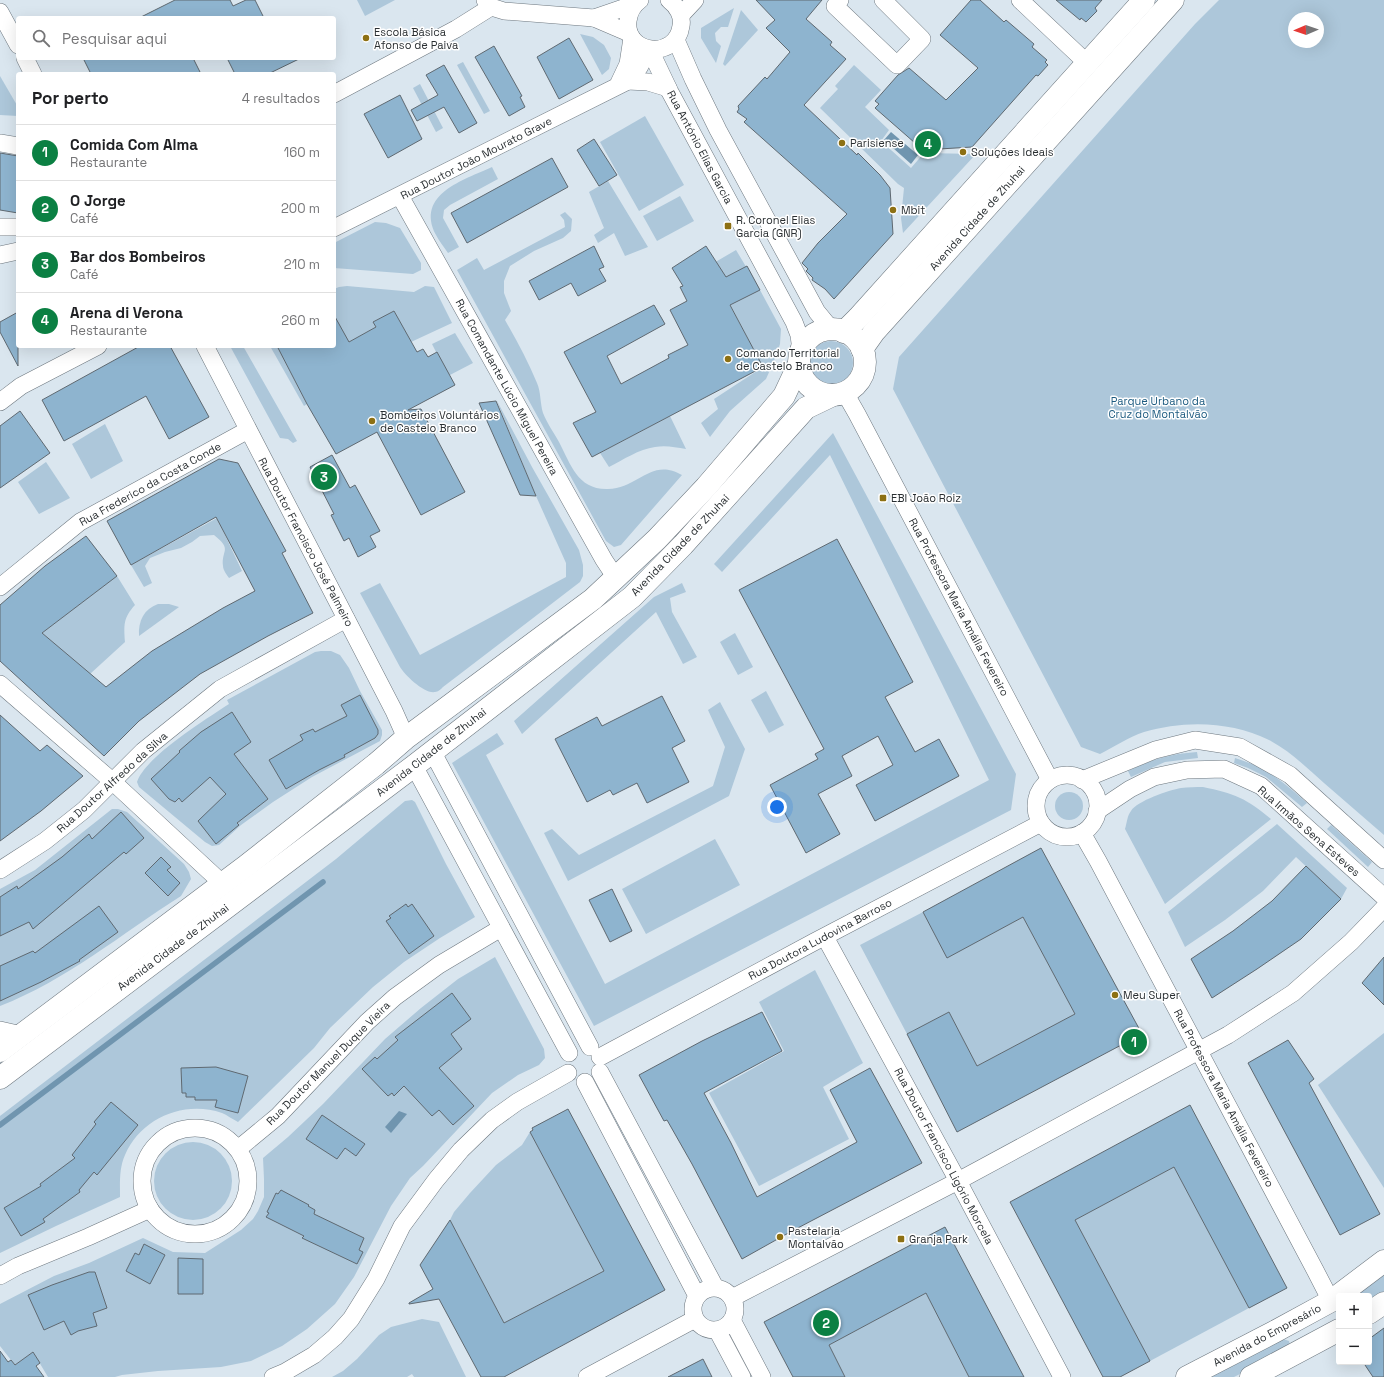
<!DOCTYPE html>
<html lang="pt">
<head>
<meta charset="utf-8">
<style>
	:root { --surface:#fff; --page:#f6f6f6; --text:#202124; --muted:#757577; --line:#e0e0e0; --accent:#0b8043 }
	body { margin:0; font-family:"Space Grotesk",sans-serif; background:var(--page); color:var(--text) }
	.controls { position:absolute; right:12px; bottom:12px; display:grid; overflow:hidden; border-radius:4px; box-shadow:0 4px 16px #0002 }
	.controls button { width:36px; height:36px; display:grid; place-items:center; padding:0; border:0; border-bottom:1px solid var(--line); background:var(--surface); color:var(--text); font:20px sans-serif }
	.compass { position:absolute; left:1288px; top:12px; width:36px; height:36px; border-radius:50%; background:var(--surface); box-shadow:0 4px 16px #0002; rotate:268deg }
	.you { position:absolute; left:777px; top:807px; width:14px; height:14px; margin:-10px; border:3px solid #fff; border-radius:50%; background:#1a73e8; box-shadow:0 0 0 6px #1a73e833 }
	.badge { display:grid; place-items:center; width:26px; height:26px; border-radius:50%; background:var(--accent); color:#fff; font-size:13px; font-weight:700 }
	.pin { position:absolute; translate:-50% -50%; border:2px solid #fff; box-shadow:0 1px 4px #0006 }
	.list { margin:0; padding:0; list-style:none }
	h2 { display:flex; justify-content:space-between; align-items:center; height:52px; margin:0; padding:0 16px; font-size:17px }
	h2 small { font-size:13px; font-weight:400; color:var(--muted) }
	.list li { display:grid; grid-template-columns:26px 1fr auto; gap:12px; align-items:center; box-sizing:border-box; height:56px; padding:0 16px; border-top:1px solid var(--line) }
	.list b { display:block; font-size:15px; white-space:nowrap }
	.list p { margin:0; font-size:13px; white-space:nowrap; color:var(--muted) }
	.list em { font-size:13px; font-style:normal; color:var(--muted) }
	.icon { flex:none; width:22px; height:22px; fill:none; stroke:currentColor; stroke-width:2; stroke-linecap:round; stroke-linejoin:round }
	.map { position:relative; flex:none; width:1384px; height:1377px; overflow:hidden }
	.search { position:absolute; background:var(--surface); box-shadow:0 4px 16px #0002; left:16px; top:16px; width:320px; height:44px; display:flex; align-items:center; gap:10px; box-sizing:border-box; padding:0 14px; border-radius:4px; color:var(--muted); font-size:15px }
	.panel { position:absolute; background:var(--surface); box-shadow:0 4px 16px #0002; left:16px; top:72px; width:320px; height:276px; border-radius:4px }
	.map>svg:first-child { display:block }
	.green { fill:#adc7da; fill-rule:evenodd }
	.water { fill:#7095af }
	.lines { fill:none; stroke-linecap:round; stroke-linejoin:round }
	.stream { stroke:#7095af; stroke-width:5.5 }
	.building { fill:#8eb4cf; stroke:#5f6971 }
	.minor-casing { stroke:#6d777f; stroke-width:18 }
	.secondary-casing { stroke:#6d777f; stroke-width:23 }
	.primary-casing { stroke:#6d777f; stroke-width:23 }
	.minor { stroke:#fff; stroke-width:17 }
	.secondary { stroke:#fff; stroke-width:22 }
	.primary { stroke:#fff; stroke-width:22 }
	.poi-dot { fill:#8d7013; stroke:#fff; stroke-width:1.5 }
	.labels { text-anchor:middle; dominant-baseline:central; stroke-width:3; stroke-linejoin:round; paint-order:stroke }
	.poi-label { font-size:11px; fill:#2a2f32; stroke:#fff; text-anchor:start }
	.street-label { font-size:11px; fill:#2a2f32; stroke:#fff }
	.park-label { font-size:11px; fill:#1d5b80; stroke:#fff }
</style>
</head>
<body>
<div class="map">
<svg width="1384" height="1377" viewBox="0 0 1384 1377">
	<rect width="100%" height="100%" fill="#dae6ef"/>
	<g class="green">
		<path d="M357,0H395L365,16Z"/>
		<path d="M1219,0H1384V835C1364,818 1344,800 1324,783C1307,768 1290,751 1269,740C1231,721 1184,720 1144,732C1129,737 1114,747 1100,754L1081,747L893,389L899,357L1195,24ZM1294,18H1318V42H1294Z"/>
		<path d="M734,8L728,27H721L715,33L716,41L721,46L716,63L701,38V28Z"/>
		<path d="M741,10L758,30L725,66L723,64Z"/>
		<path d="M580,34L593,37L604,45L611,58L609,69L602,75Z"/>
		<path d="M463,62L490,111L484,114L457,65Z"/>
		<path d="M854,65L881,90L865,107L889,130L881,141L911,168L924,153L976,154L903,233L901,218L904,188L898,184L820,108L838,89L835,86Z"/>
		<path d="M0,76L18,107V116L0,115Z"/>
		<path d="M420,84L443,128L436,132L413,88Z"/>
		<path d="M645,116L684,185L639,211L600,142Z"/>
		<path d="M492,167L498,179L450,205L444,210L443,218L459,247L448,253C444,247 439,241 436,235C415,194 464,180 492,167Z"/>
		<path d="M608,181L648,247L625,256L614,233L598,243L594,235L604,228L589,192Z"/>
		<path d="M680,196L694,221L657,241L643,216Z"/>
		<path d="M565,212L572,219L571,231L563,238L534,251L510,266L504,281V293L511,311L505,320C517,341 528,361 537,383C541,392 540,403 543,413C547,423 554,433 559,442C571,465 578,490 608,489C639,488 651,457 682,475L621,545L614,547L606,541L457,270L477,258L484,270L565,227L564,220L560,215Z"/>
		<path d="M375,222L386,223L400,228L421,263V270L413,274L334,268V243Z"/>
		<path d="M736,250L760,290L781,329L780,344L774,361L766,379L730,411L710,437L701,423L718,409L714,399L763,367L712,270V264Z"/>
		<path d="M347,286L414,292L425,286L434,287L452,323L411,342L394,311L374,322L376,327L349,342L334,335V289L339,287Z"/>
		<path d="M455,333L473,363L448,376L432,344Z"/>
		<circle cx="831" cy="363" r="22"/>
		<path d="M230,346H243L297,441L293,443L288,439L280,438Z"/>
		<path d="M270,346H277L307,404L304,406Z"/>
		<path d="M496,399L532,467L579,550L583,565V576L580,582L443,687C441,689 438,692 435,692C424,694 405,675 400,667L360,593L380,583L420,655L566,577V563L536,496Z"/>
		<path d="M670,416L686,449C675,447 665,445 655,447C639,449 623,460 609,467L600,453Z"/>
		<path d="M105,424L123,461L91,479L72,444Z"/>
		<path d="M833,433L1016,774L1011,810L594,1026L452,763L497,733L504,744L486,755L605,984L989,780L830,455L722,572L714,564Z"/>
		<path d="M46,462L70,498L39,514L18,482Z"/>
		<path d="M217,518L242,571L229,578C227,575 223,570 223,566C221,550 233,550 214,535L200,536L192,542L181,548L165,552L150,558L145,566L152,583L144,587L131,565Z"/>
		<path d="M117,576L135,605C123,618 124,625 125,642L90,674L42,633Z"/>
		<path d="M682,583L686,592L670,598L672,612L697,657L683,664L656,612L522,734L514,721L654,597Z"/>
		<path d="M158,604H169L179,607L139,636C138,621 144,609 158,604Z"/>
		<path d="M735,633L753,667L738,675L720,642Z"/>
		<path d="M321,651H331L340,655L349,668L360,691L382,730V735L380,741L312,777L273,802L241,825L219,845L212,846L205,842L139,787L137,782C145,757 206,719 229,704L227,700L315,652Z"/>
		<path d="M766,691L784,725L769,733L751,700Z"/>
		<path d="M720,702L745,749L729,796L568,881L544,833L552,829L579,855L713,786L725,747L708,710Z"/>
		<path d="M1197,752L1198,758L1165,762L1131,777L1128,771C1153,759 1170,754 1197,752Z"/>
		<path d="M1235,758C1268,768 1282,781 1307,803L1302,807L1266,777L1248,768L1234,763Z"/>
		<path d="M1203,787C1233,793 1248,799 1271,819L1165,904L1125,829C1127,823 1127,816 1131,811C1137,801 1169,790 1181,788C1188,787 1196,787 1203,787Z"/>
		<circle cx="1069" cy="806" r="14"/>
		<path d="M412,800L415,802L446,864L475,917L440,938L404,962L373,987L330,1028L314,1048L238,1122C232,1119 227,1115 222,1113C184,1100 141,1118 125,1155C119,1168 120,1183 120,1197L56,1226L0,1253V1116L336,859L405,801Z"/>
		<path d="M112,809H118L127,812L184,864L189,872L191,879L181,896C121,934 67,980 0,1006V889L35,870Z"/>
		<path d="M1277,824L1347,888L1341,899L1296,857L1263,891L1225,920L1185,947L1168,912Z"/>
		<path d="M1331,825L1372,862L1368,867L1327,829Z"/>
		<path d="M715,839L740,885L646,934L622,889Z"/>
		<path d="M923,912L947,957L1023,917L1075,1014L977,1066L949,1012L907,1034L860,945Z"/>
		<path d="M495,957L544,1049L545,1058L539,1065L518,1075L492,1093L423,1166L410,1178L391,1206L354,1277L335,1304L307,1329L282,1346L251,1361L221,1367L158,1371L122,1375L115,1377H48L33,1352L15,1365L0,1346V1304L54,1276L89,1263L143,1238L173,1252L205,1253L241,1230L253,1219L258,1211L264,1197V1179L263,1158L288,1137L323,1104L385,1039L421,1008L458,979Z"/>
		<path d="M815,970L863,1063L823,1087L849,1139L759,1186L709,1093L784,1051L759,1002Z"/>
		<path d="M1384,1033V1188L1318,1085Z"/>
		<path d="M530,1132L604,1271L504,1323L450,1220L454,1212L470,1193L496,1165L522,1145Z"/>
		<circle cx="193" cy="1181" r="39"/>
		<path d="M1174,1167L1249,1308L1150,1361L1075,1220Z"/>
		<path d="M1384,1275V1291L1369,1300V1296H1351Z"/>
		<path d="M926,1293L969,1377H845L829,1345Z"/>
		<path d="M422,1319L439,1322L466,1377H414L412,1374L407,1377H332L343,1371L357,1359L379,1335L391,1327Z"/>
		<path d="M1283,1339L1289,1341L1290,1347L1288,1350L1234,1377H1208Z"/>
	</g>
	<g class="water">
		<path d="M891,132L918,155L911,164L884,140Z"/>
		<path d="M399,1111L407,1114L391,1133L385,1127Z"/>
	</g>
	<g class="lines">
		<path class="stream" d="M0,1125L323,882"/>
	</g>
	<g class="building">
		<path d="M175,0H230L233,6L246,0H255L264,18H139Z"/>
		<path d="M756,0H822L806,19L832,42L830,45L846,59L804,105L857,155L858,153L880,175L890,188L893,234L834,299L825,289L812,280L813,278L806,271L808,269L802,263L818,243L847,214L744,122L747,119L737,112L739,109L738,106L765,77L767,79L790,52L766,28L775,20Z"/>
		<path d="M971,0H980L1004,22L1006,20L1034,44L1032,47L1047,60L1045,62L1048,65L1038,76L1036,75L972,147L923,150L875,108L879,104L875,101L898,75L909,68L946,100L978,68L940,35Z"/>
		<path d="M1056,0H1102L1095,8L1097,11L1086,22L1081,18L1080,20Z"/>
		<path d="M569,38L593,80L559,99L537,57Z"/>
		<path d="M494,46L522,96L520,97L525,107L509,116L475,57Z"/>
		<path d="M83,58H193L201,74H91Z"/>
		<path d="M227,58H301L268,74H235Z"/>
		<path d="M444,65L477,123L459,133L444,107L417,121L411,110L438,95L426,75Z"/>
		<path d="M400,95L422,139L388,158L364,114Z"/>
		<path d="M594,139L617,175L599,186L577,150Z"/>
		<path d="M0,153L18,156V213L0,210Z"/>
		<path d="M552,158L568,187L467,243L451,213Z"/>
		<path d="M594,246L604,267L599,269L606,281L578,296L571,283L539,300L529,281Z"/>
		<path d="M706,246L726,277L747,266L760,290L730,305L763,367L592,457L573,423L596,412L564,352L654,305L665,324L607,356L621,384L669,358L668,355L688,345L670,310L687,301L680,287L683,286L672,268Z"/>
		<path d="M394,311L417,352L423,349L428,357L437,352L455,385L408,410L421,409L465,492L421,515L377,432L336,454L307,404L277,346H334V315L349,342L376,327L373,322Z"/>
		<path d="M18,312V366L0,332V322Z"/>
		<path d="M140,346H170L209,417L169,439L146,396L64,441L42,400Z"/>
		<path d="M496,401L536,496L520,495L479,403Z"/>
		<path d="M20,411L50,453L0,488V426Z"/>
		<path d="M332,455L350,488L355,485L380,531L370,536L376,547L358,557L349,538L344,541L331,515L334,514L310,467Z"/>
		<path d="M219,459L238,463L286,551L282,553L313,613L268,636L200,674L139,721L104,756L0,661V605L45,566L86,536L117,576L42,633L106,687L152,651L223,608L255,591L216,517L131,565L107,521Z"/>
		<path d="M837,539L913,682L885,697L915,752L939,739L959,776L875,821L856,785L893,765L878,736L842,756L852,776L818,794L840,834L806,853L770,785L818,759L815,754L824,749L739,590Z"/>
		<path d="M360,695L378,730V734L375,738L344,755L345,757L319,770L286,789L269,760L303,740L300,735L313,729L315,732L347,716L341,705Z"/>
		<path d="M662,696L685,741L672,748L689,782L647,803L637,783L613,795L610,790L587,802L555,739L597,717L602,726Z"/>
		<path d="M232,712L251,742L234,754L268,799L237,823L239,825L216,844L198,821L226,794L210,777L182,802L179,798L175,802L169,799L151,779L180,752L179,751L201,732Z"/>
		<path d="M0,715L40,751L47,745L83,776L41,811L0,841Z"/>
		<path d="M121,812L144,838L126,854L124,852L33,929L29,922L0,936V897L17,886L18,889L62,857L89,834L92,839Z"/>
		<path d="M1041,848L1142,1034L957,1132L907,1034L949,1012L977,1066L1075,1014L1023,917L947,958L923,912Z"/>
		<path d="M161,857L171,867L167,870L180,883L168,896L145,873Z"/>
		<path d="M1306,866L1341,899L1301,939L1257,969L1212,998L1191,959L1233,931L1272,901Z"/>
		<path d="M612,889L632,931L610,942L589,900Z"/>
		<path d="M406,904L408,907L412,904L434,936L409,954L386,921L391,918L389,916Z"/>
		<path d="M99,906L118,932L79,960L80,961L41,982L0,1001V966L33,951L35,953Z"/>
		<path d="M1384,957V1005L1362,983Z"/>
		<path d="M452,993L471,1019L451,1034L462,1049L439,1068L474,1106L453,1125L439,1110L432,1116L404,1086L394,1096L392,1093L388,1096L362,1069L375,1057L377,1059L398,1040L395,1037Z"/>
		<path d="M762,1012L782,1051L704,1093L731,1143L757,1197L857,1142L830,1090L870,1068L922,1163L792,1231L742,1259L692,1164L667,1120L664,1121L639,1075L702,1041Z"/>
		<path d="M1288,1040L1314,1079L1309,1083L1380,1214L1340,1235L1248,1063Z"/>
		<path d="M216,1067L248,1076L238,1113L215,1107L217,1100H195V1097H186V1093H182L181,1068Z"/>
		<path d="M111,1102L138,1125L97,1175L94,1172L79,1190L80,1192L43,1219L45,1222L21,1236L4,1208L41,1186L40,1184L75,1158L72,1155L96,1124L94,1122Z"/>
		<path d="M1190,1105L1287,1288L1249,1308L1174,1167L1075,1220L1150,1361L1120,1377H1103L1010,1202Z"/>
		<path d="M568,1109L665,1290L504,1377H481L439,1299L409,1304V1303L433,1289L420,1265L450,1220L504,1323L604,1271L530,1132L533,1130L532,1128Z"/>
		<path d="M322,1115L365,1144L356,1156L345,1148L337,1159L306,1139Z"/>
		<path d="M281,1190L309,1205L308,1206L315,1210L314,1214L364,1238L359,1250L363,1252L357,1264L302,1238L304,1236L266,1217L269,1213L267,1212L276,1193L278,1194Z"/>
		<path d="M945,1227L1024,1377H969L926,1293L829,1345L845,1377H793L764,1322Z"/>
		<path d="M144,1244L165,1255L150,1284L126,1271L135,1253L139,1255Z"/>
		<path d="M178,1258L203,1259V1294H178Z"/>
		<path d="M89,1272H95L107,1308L93,1313L97,1326L78,1331L71,1335L64,1321L44,1330L28,1295L52,1285Z"/>
		<path d="M1384,1328V1377H1373L1363,1362H1369V1339Z"/>
		<path d="M0,1351L8,1362L11,1360L15,1365L33,1352L40,1363L36,1366L44,1377H0Z"/>
		<path d="M703,1359L712,1377H668Z"/>
	</g>
	<g class="lines">
		<defs>
			<g id="minor">
				<path d="M485,0L491,7L504,11L594,18L629,33"/>
				<path d="M640,0C633,5 629,12 628,21C624,54 676,61 681,26C683,16 677,6 669,0"/>
				<path d="M840,0L835,6L897,65L922,39L883,0"/>
				<path d="M1020,0L1087,63"/>
				<path d="M0,12L18,45"/>
				<path d="M681,15L695,0"/>
				<path d="M594,18L635,4"/>
				<path d="M676,40L693,79L718,130L785,253L817,312L831,329"/>
				<path d="M650,50L670,92L794,322L799,335L801,351"/>
				<path d="M25,58L33,74"/>
				<path d="M628,81L648,82L668,88"/>
				<path d="M619,83L628,64L632,38"/>
				<path d="M334,94L456,29L491,7"/>
				<path d="M0,143L18,146"/>
				<path d="M400,196L604,560L616,578"/>
				<path d="M0,227H18"/>
				<path d="M334,228L628,81C638,70 643,64 646,49"/>
				<path d="M0,255L18,251"/>
				<path d="M205,346L394,711L406,738"/>
				<path d="M845,393L857,414L1050,780"/>
				<path d="M0,402L21,386L98,346"/>
				<path d="M0,587L80,522L248,430"/>
				<path d="M0,684L112,781L223,884"/>
				<path d="M432,751L590,1047"/>
				<path d="M414,766L569,1053"/>
				<circle cx="1067" cy="806" r="31"/>
				<path d="M1082,780L1155,750L1195,740L1240,747L1290,775L1384,860"/>
				<path d="M1097,811L1130,789L1154,777L1187,770L1224,769L1261,786L1384,897"/>
				<path d="M1082,833L1098,861L1315,1270L1331,1301"/>
				<path d="M0,870L45,841L84,810L143,751L220,689L346,619"/>
				<path d="M825,937L958,1181L1062,1377"/>
				<path d="M0,1030L22,1035"/>
				<path d="M600,1057L814,942L1041,823"/>
				<path d="M600,1072L715,1287"/>
				<path d="M585,1082L697,1296"/>
				<circle cx="195" cy="1181" r="53"/>
				<path d="M238,1149L278,1116L367,1022L395,997L439,965L501,928"/>
				<path d="M0,1276L18,1266L88,1237L150,1209"/>
				<circle cx="714" cy="1309" r="21"/>
				<path d="M732,1298L958,1181L1228,1035L1293,993L1351,942L1384,908"/>
				<path d="M732,1320L762,1377"/>
				<path d="M717,1330L742,1377"/>
				<path d="M273,1377L285,1372L314,1355L335,1337L351,1319L376,1279L402,1226L436,1180L461,1150L492,1120L517,1102L568,1073"/>
				<path d="M587,1377L695,1319"/>
			</g>
			<g id="secondary">
				<path d="M1369,1313L1384,1303"/>
				<path d="M1187,1377L1274,1332L1331,1301L1384,1261"/>
				<path d="M1251,1377L1339,1330"/>
			</g>
			<g id="primary">
				<circle cx="832" cy="362" r="33"/>
				<path d="M844,332L858,318L1144,0"/>
				<path d="M862,349L874,332L1173,0"/>
				<path d="M0,1051L246,866L376,764L406,738L593,599L657,539L706,487L784,396L799,364"/>
				<path d="M0,1078L414,766L632,597L683,545L806,408L833,395"/>
			</g>
		</defs>
		<use href="#minor" class="minor-casing"/>
		<use href="#secondary" class="secondary-casing"/>
		<use href="#primary" class="primary-casing"/>
		<use href="#minor" class="minor"/>
		<use href="#secondary" class="secondary"/>
		<use href="#primary" class="primary"/>
	</g>
	<g class="poi-dot">
		<circle cx="366" cy="38" r="4"/>
		<circle cx="842" cy="143" r="4"/>
		<circle cx="963" cy="152" r="4"/>
		<circle cx="893" cy="210" r="4"/>
		<rect x="724" y="222" width="8" height="8" rx="2"/>
		<circle cx="728" cy="359" r="4"/>
		<circle cx="372" cy="421" r="4"/>
		<rect x="879" y="494" width="8" height="8" rx="2"/>
		<circle cx="1115" cy="995" r="4"/>
		<circle cx="780" cy="1237" r="4"/>
		<rect x="897" y="1235" width="8" height="8" rx="2"/>
	</g>
	<g class="labels">
		<g class="poi-label">
			<text x="374" y="32">Escola Básica<tspan x="374" dy="13">Afonso de Paiva</tspan></text>
			<text x="850" y="143">Parisiense</text>
			<text x="971" y="152">Soluções Ideais</text>
			<text x="901" y="210">Mbit</text>
			<text x="736" y="220">R. Coronel Elias<tspan x="736" dy="13">Garcia (GNR)</tspan></text>
			<text x="736" y="353">Comando Territorial<tspan x="736" dy="13">de Castelo Branco</tspan></text>
			<text x="380" y="415">Bombeiros Voluntários<tspan x="380" dy="13">de Castelo Branco</tspan></text>
			<text x="891" y="498">EBI João Roiz</text>
			<text x="1123" y="995">Meu Super</text>
			<text x="788" y="1231">Pastelaria<tspan x="788" dy="13">Montalvão</tspan></text>
			<text x="909" y="1239">Granja Park</text>
		</g>
		<g class="street-label">
			<text transform="translate(700 147) rotate(62)">Rua António Elias Garcia</text>
			<text transform="translate(476 158) rotate(-27)">Rua Doutor João Mourato Grave</text>
			<text transform="translate(977 218) rotate(-48)">Avenida Cidade de Zhuhai</text>
			<text transform="translate(507 387) rotate(61)">Rua Comandante Lúcio Miguel Pereira</text>
			<text transform="translate(150 484) rotate(-29)">Rua Frederico da Costa Conde</text>
			<text transform="translate(306 542) rotate(62)">Rua Doutor Francisco José Palmeiro</text>
			<text transform="translate(680 545) rotate(-46)">Avenida Cidade de Zhuhai</text>
			<text transform="translate(959 607) rotate(62)">Rua Professora Maria Amália Fevereiro</text>
			<text transform="translate(431 752) rotate(-38)">Avenida Cidade de Zhuhai</text>
			<text transform="translate(112 782) rotate(-42)">Rua Doutor Alfredo da Silva</text>
			<text transform="translate(1309 831) rotate(41)">Rua Irmãos Sena Esteves</text>
			<text transform="translate(820 939) rotate(-28)">Rua Doutora Ludovina Barroso</text>
			<text transform="translate(173 947) rotate(-37)">Avenida Cidade de Zhuhai</text>
			<text transform="translate(328 1063) rotate(-45)">Rua Doutor Manuel Duque Vieira</text>
			<text transform="translate(1224 1098) rotate(62)">Rua Professora Maria Amália Fevereiro</text>
			<text transform="translate(944 1156) rotate(62)">Rua Doutor Francisco Ligório Morcela</text>
			<text transform="translate(1267 1335) rotate(-28)">Avenida do Empresário</text>
		</g>
		<g class="park-label">
			<text x="1158" y="401">Parque Urbano da<tspan x="1158" dy="13">Cruz do Montalvão</tspan></text>
		</g>
	</g>
</svg>
<div class="controls">
<button>+</button>
<button>−</button>
</div>
<svg class="compass" viewBox="-18 -18 36 36"><path d="M0-13l5 13h-10z" fill="#e53935"/><path d="M0 13l5-13h-10z" fill="#757577"/></svg>
<div class="you"></div>
<div class="pin badge" style="left:1134px;top:1042px">1</div>
<div class="pin badge" style="left:826px;top:1323px">2</div>
<div class="pin badge" style="left:324px;top:477px">3</div>
<div class="pin badge" style="left:928px;top:144px">4</div>
<div class="search"><svg class="icon" aria-label="search" viewBox="0 0 24 24"><circle cx="10" cy="10" r="6"/><path d="M15 15l6 6"/></svg>Pesquisar aqui</div>
<section class="panel">
<h2>Por perto<small>4 resultados</small></h2>
<ul class="list">
<li><span class="badge">1</span><div><b>Comida Com Alma</b><p>Restaurante</p></div><em>160 m</em></li>
<li><span class="badge">2</span><div><b>O Jorge</b><p>Café</p></div><em>200 m</em></li>
<li><span class="badge">3</span><div><b>Bar dos Bombeiros</b><p>Café</p></div><em>210 m</em></li>
<li><span class="badge">4</span><div><b>Arena di Verona</b><p>Restaurante</p></div><em>260 m</em></li>
</ul>
</section>
</div>
</body>
</html>
